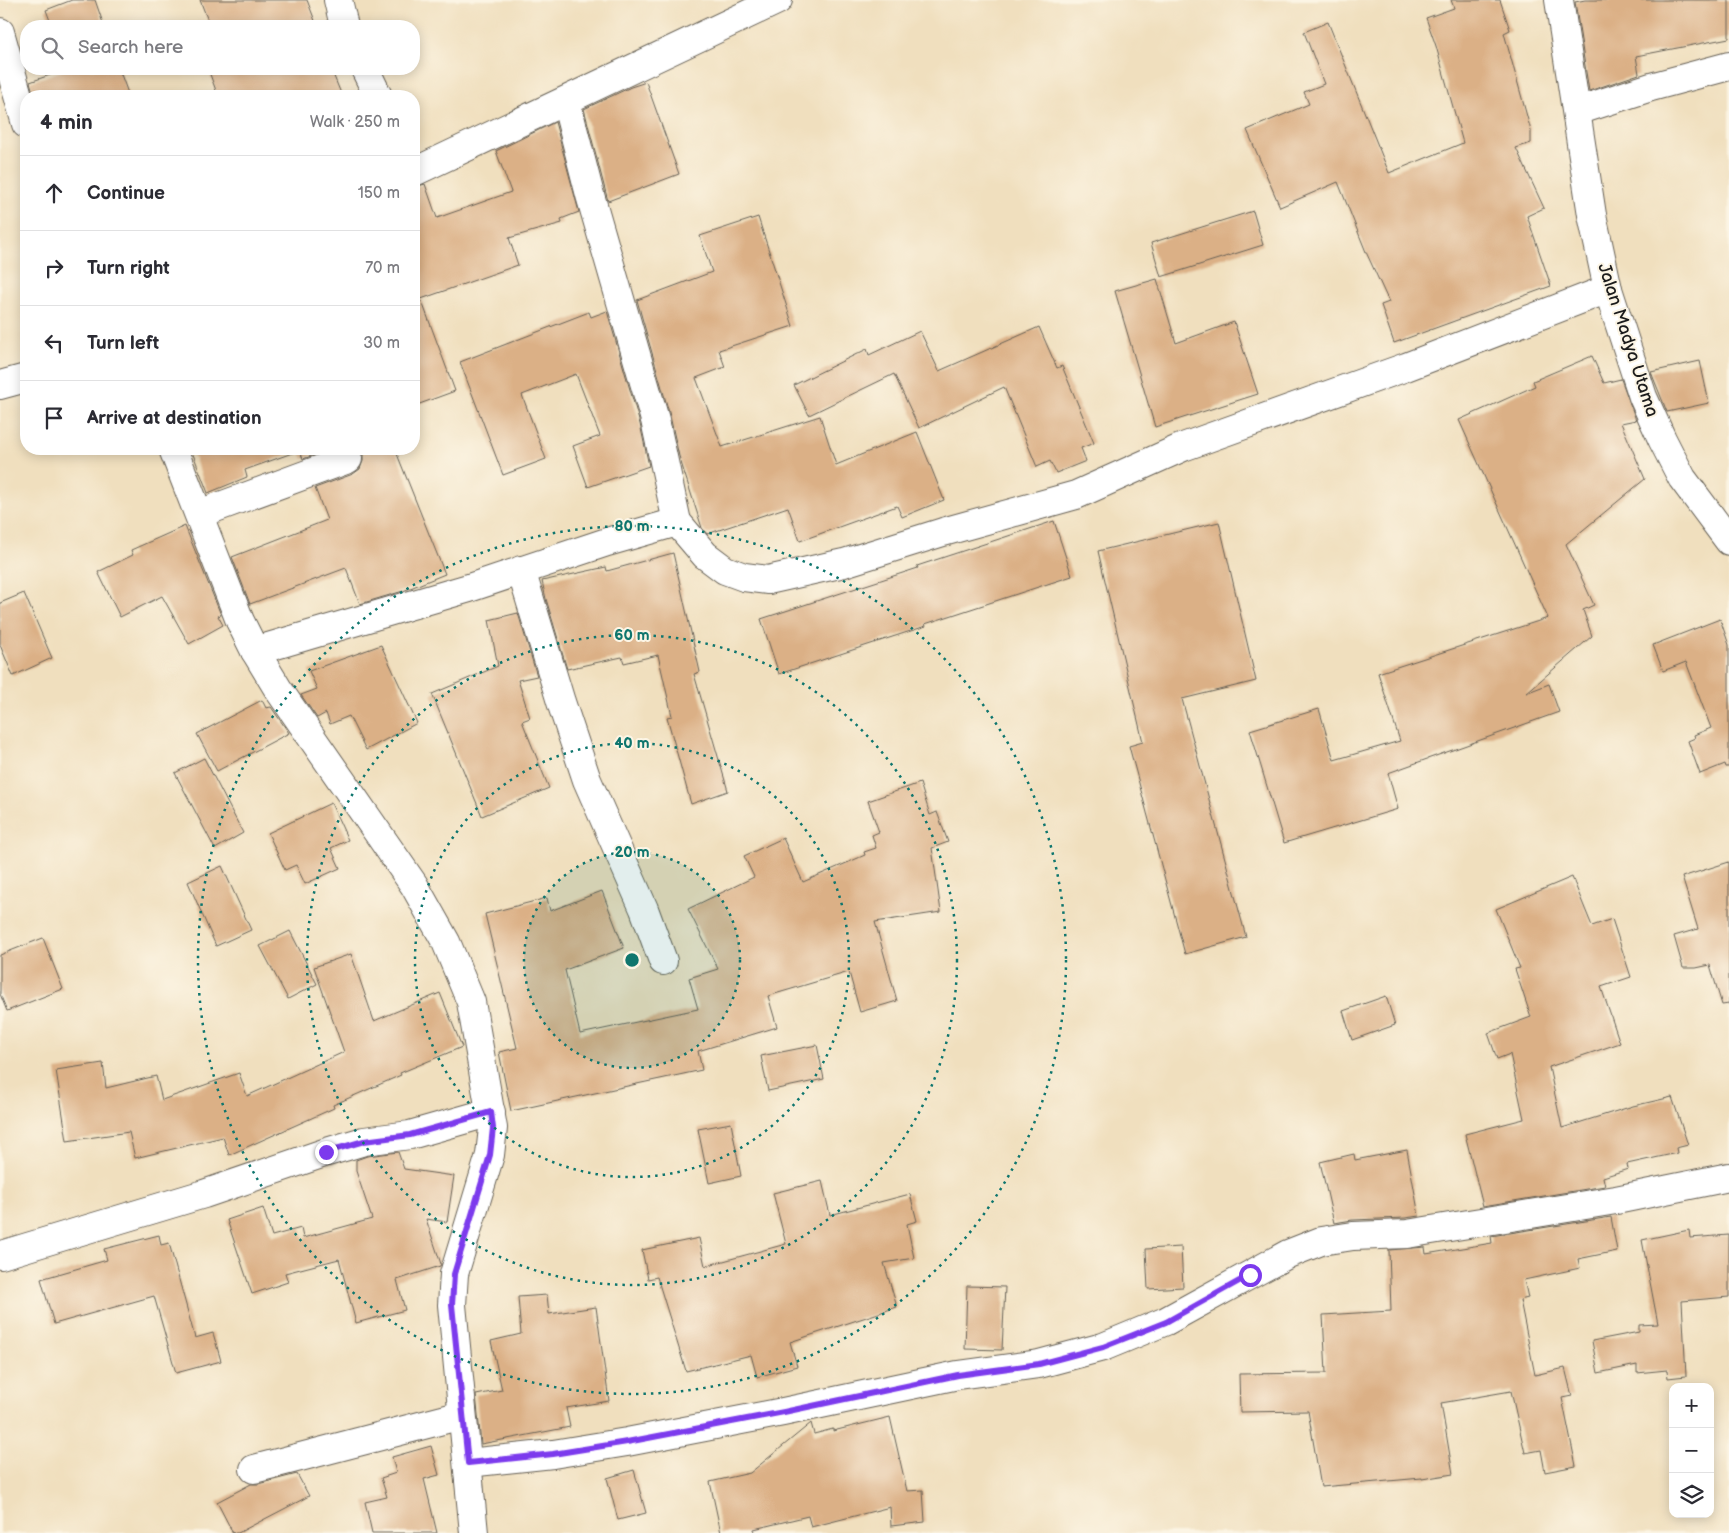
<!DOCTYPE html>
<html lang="en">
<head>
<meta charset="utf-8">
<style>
	:root { --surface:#fff; --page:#f7f7f7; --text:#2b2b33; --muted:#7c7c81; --line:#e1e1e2 }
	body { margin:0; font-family:"Balsamiq Sans",sans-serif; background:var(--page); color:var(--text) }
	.controls { position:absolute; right:15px; bottom:15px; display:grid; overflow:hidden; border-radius:10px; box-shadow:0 2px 12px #0003 }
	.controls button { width:45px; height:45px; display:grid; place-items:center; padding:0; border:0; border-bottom:1px solid var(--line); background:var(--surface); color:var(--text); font:25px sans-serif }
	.stop { position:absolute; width:15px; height:15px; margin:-11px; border:4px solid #7c3aed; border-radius:50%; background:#fff }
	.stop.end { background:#7c3aed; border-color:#fff; box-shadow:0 1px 5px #0008 }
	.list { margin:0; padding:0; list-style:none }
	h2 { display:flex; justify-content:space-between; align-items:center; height:65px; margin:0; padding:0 20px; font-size:21px }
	h2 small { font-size:16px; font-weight:400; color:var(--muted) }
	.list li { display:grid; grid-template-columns:32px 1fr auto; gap:15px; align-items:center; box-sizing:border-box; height:75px; padding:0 20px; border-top:1px solid var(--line) }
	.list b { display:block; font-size:19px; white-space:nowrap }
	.list em { font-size:16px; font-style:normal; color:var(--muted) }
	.icon { flex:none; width:28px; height:28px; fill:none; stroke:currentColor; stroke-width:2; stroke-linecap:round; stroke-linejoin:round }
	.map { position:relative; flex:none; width:1729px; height:1533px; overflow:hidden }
	.search { position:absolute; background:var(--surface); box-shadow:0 2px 12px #0003; left:20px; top:20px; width:400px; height:55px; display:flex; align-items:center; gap:12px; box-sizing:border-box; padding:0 18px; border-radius:20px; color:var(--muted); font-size:19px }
	.panel { position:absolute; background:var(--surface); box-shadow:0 2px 12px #0003; left:20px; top:90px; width:400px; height:365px; border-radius:20px }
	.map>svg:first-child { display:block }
	.building { fill:#dbb086 }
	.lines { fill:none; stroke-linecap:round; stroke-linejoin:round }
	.minor-casing { stroke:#666055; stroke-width:30 }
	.tertiary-casing { stroke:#666055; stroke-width:30 }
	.minor { stroke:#fff; stroke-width:28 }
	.tertiary { stroke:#fff; stroke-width:28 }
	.route { stroke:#7c3aed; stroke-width:6 }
	.ring { fill:none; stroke:#0f766e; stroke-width:2.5; stroke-dasharray:2.5 5 }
	.labels { text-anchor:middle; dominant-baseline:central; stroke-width:4; stroke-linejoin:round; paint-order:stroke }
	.street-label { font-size:18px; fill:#1c1c1c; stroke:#fcf5e5 }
	.centre { fill:#0f766e; stroke:#fcf5e5; stroke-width:2.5 }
	.ring-label { font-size:15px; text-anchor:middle; font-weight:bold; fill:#0f766e; stroke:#fcf5e5; stroke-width:4; stroke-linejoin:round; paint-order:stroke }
</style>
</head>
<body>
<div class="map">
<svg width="1729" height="1533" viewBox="0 0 1729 1533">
	<rect width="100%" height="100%" fill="#fcf5e5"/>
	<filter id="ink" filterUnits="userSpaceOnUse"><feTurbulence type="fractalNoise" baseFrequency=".02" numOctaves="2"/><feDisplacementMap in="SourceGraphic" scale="10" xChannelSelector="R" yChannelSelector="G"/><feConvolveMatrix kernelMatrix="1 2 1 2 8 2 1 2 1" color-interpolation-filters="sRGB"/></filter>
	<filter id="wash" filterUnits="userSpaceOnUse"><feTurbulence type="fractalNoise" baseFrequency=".0096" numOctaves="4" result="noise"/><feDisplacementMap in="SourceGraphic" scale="20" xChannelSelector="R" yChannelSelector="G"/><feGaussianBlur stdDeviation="1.12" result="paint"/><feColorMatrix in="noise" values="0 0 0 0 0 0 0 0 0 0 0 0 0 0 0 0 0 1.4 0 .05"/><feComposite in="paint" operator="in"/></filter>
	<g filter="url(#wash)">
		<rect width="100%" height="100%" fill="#f0dfbe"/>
		<g id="blocks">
			<g class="building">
				<path d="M72,0H95L104,26H52L46,10Z"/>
				<path d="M200,0H307L317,26H210Z"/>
				<path d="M1451,0H1500L1510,30L1504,33L1531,131V143L1516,148L1544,208L1527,216L1551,286L1394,343L1381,305L1389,302L1366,252L1338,182L1280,207L1247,130L1309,104L1304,92L1324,84L1304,32L1328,22L1389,173L1463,143L1436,46L1426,18L1454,8Z"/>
				<path d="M1585,0H1729V38L1636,56L1639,74L1589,91L1575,2Z"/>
				<path d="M67,69H119L129,96H34L30,82Z"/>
				<path d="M208,69H331L342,96H218Z"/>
				<path d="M646,82L679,174L608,201L584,109L631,87Z"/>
				<path d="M555,122L579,212L561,219L562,223L509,238L518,265L421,299L455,391L414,406V187L425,184L437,218L511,192L496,151Z"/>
				<path d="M1253,211L1263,245L1161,277L1151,243Z"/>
				<path d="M758,217L793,326L719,350L725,367L696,378L722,447L820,416L836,465L917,432L944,500L902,517L897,506L800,541L788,507L707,534L702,528L679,456L670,416L637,300L712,272L700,236Z"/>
				<path d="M1157,279L1176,343L1234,322L1258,394L1155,427L1115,291Z"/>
				<path d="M607,311L640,424L649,466L588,487L573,446L600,436L576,374L522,395L546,459L503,475L460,362L589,312L591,317Z"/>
				<path d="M1039,327L1057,368L1062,366L1094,443L1081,448L1086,461L1056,473L1050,461L1037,467L1004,387L919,428L894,374L809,415L794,385L867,349L869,355L920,331L939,371Z"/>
				<path d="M1592,356L1604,383L1621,379L1636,420L1621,423L1645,479L1566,544L1594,605L1583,610L1592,636L1526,693L1549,684L1559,712L1388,773L1398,809L1284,843L1250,730L1319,709L1334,760L1400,741L1378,673L1548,618L1459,420L1535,386L1533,381Z"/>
				<path d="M1700,361L1709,403L1667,412L1651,372Z"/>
				<path d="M191,449H294L295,452L245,470L247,477L208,493Z"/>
				<path d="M299,449H331L303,459Z"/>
				<path d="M359,449H395L445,574L403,591L360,604L346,568L250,604L232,557L327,520L315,488L353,474L360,469L363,461V454Z"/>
				<path d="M1054,521L1072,576L925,624L926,626L779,674L761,619L918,568L917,566Z"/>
				<path d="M1219,522L1256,681L1182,699L1246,937L1185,954L1129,746L1143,742L1098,551Z"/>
				<path d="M185,526L221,615L218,616L223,625L189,644L162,596L120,617L98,572L133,555L131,550Z"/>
				<path d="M673,553L700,672L694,674L728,791L691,804L667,717L672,716L658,655L624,663L622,657L567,669L546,599L542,581L606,567L607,571Z"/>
				<path d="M24,593L52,658L13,676L0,645V603Z"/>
				<path d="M518,613L537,676L518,680L530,718L522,721L549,788L482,816L432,694L498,666L489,620Z"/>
				<path d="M1720,619L1729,645V767H1726L1725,764L1700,774L1688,741L1695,738L1694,735L1711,728L1686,662L1663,671L1653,645Z"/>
				<path d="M381,645L417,723L366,750L349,716L330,724L326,713L317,718L301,695L317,689L309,671Z"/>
				<path d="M262,700L266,708L271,707L289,733L217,771L197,734Z"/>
				<path d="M204,758L243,833L215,849L175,773Z"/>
				<path d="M920,783L930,815L937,812L948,842L932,848L941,912L875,922L897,1001L860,1012L849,972L768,996L777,1027L698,1051L702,1070L511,1111L499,1052L517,1048L485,914L547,898L550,911L602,891L624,948L565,970L580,1034L698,1009L689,978L718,969L688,909L754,877L744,856L783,838L803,882L865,855L864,852L876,848L872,835L879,832L868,801Z"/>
				<path d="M331,803L348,840L331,848L340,868L305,884L296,865L285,870L268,833Z"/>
				<path d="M1729,862V1004L1722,1005L1710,965L1696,968H1683L1674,936L1698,929L1682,877Z"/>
				<path d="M222,866L251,930L216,946L188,882Z"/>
				<path d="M1572,877L1592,926L1612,919L1631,977L1601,987L1620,1043L1549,1067L1562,1128L1633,1106L1672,1097L1688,1145L1676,1148L1677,1153L1627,1164L1628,1169L1603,1177L1605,1186L1483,1206L1465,1134L1524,1119L1510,1054L1497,1059L1488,1033L1531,1017L1515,969L1520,968L1496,909Z"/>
				<path d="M290,931L317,984L288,999L260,946Z"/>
				<path d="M43,938L63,989L7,1011L0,994V955Z"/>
				<path d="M351,954L374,1021L440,993L462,1047L400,1073L401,1075L333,1105L334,1108L229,1155L223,1137L135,1158L129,1132L67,1141L56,1070L103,1063L106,1088L156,1076L162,1100L239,1073L247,1096L344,1052L314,967Z"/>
				<path d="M1386,996L1395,1025L1352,1040L1343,1011Z"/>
				<path d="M817,1045L824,1079L768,1091L761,1056Z"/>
				<path d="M731,1123L741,1176L709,1183L698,1129Z"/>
				<path d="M1407,1150L1419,1216L1405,1218L1352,1220L1334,1223L1320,1162L1354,1154L1355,1160Z"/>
				<path d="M398,1152L404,1169L454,1176L447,1222L426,1219L441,1264L440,1266L397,1280L405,1310L356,1323L339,1259L285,1273L288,1282L252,1294L227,1220L263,1208L272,1236L301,1228L303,1238L372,1219L356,1171V1160L367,1156Z"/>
				<path d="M822,1181L830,1215L910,1194L917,1221L907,1224L914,1258L884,1263L897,1307L790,1342L797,1366L757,1377L751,1355L686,1371L657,1277L648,1279L642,1250L699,1238L705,1266L786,1244L773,1193Z"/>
				<path d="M1611,1217L1617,1251L1578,1259L1580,1268L1524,1280L1528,1298L1520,1300L1535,1375L1565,1368L1572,1396L1562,1398L1576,1466L1545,1472L1541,1450L1525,1453L1511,1391L1441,1403L1453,1474L1422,1479V1478L1321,1487L1308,1411L1240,1412L1239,1374L1326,1373L1323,1315L1391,1311L1389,1250L1425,1247L1426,1254L1492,1243L1491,1236Z"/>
				<path d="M1689,1230L1690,1238L1729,1235V1297L1682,1301L1686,1376L1668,1378L1667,1370L1637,1373V1365L1598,1373L1592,1341L1639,1332V1325L1658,1324L1642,1240Z"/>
				<path d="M159,1235L161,1245L169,1243L195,1338L213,1333L221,1361L176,1373L154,1296L54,1324L41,1279L107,1260L104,1249Z"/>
				<path d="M1181,1247L1183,1287L1148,1289L1146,1249Z"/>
				<path d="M967,1286L1005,1287L1002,1350L965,1349Z"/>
				<path d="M547,1295L549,1314L596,1307L609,1401L566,1408L570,1427L481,1444L476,1395L502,1390L491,1341L521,1334L518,1297Z"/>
				<path d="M890,1417L907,1491L923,1490L925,1522L891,1526L890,1507L811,1527L808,1516L754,1529L755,1533H721L710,1482L750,1473L811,1423L814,1434L833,1429V1431Z"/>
				<path d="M431,1446L439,1475L424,1479L437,1533H372L365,1502L387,1497L381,1478L396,1473L392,1457Z"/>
				<path d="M634,1470L646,1513L618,1520L607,1478Z"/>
				<path d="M297,1474L309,1496L238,1533H233L217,1502L251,1484H258Z"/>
			</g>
		</g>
	</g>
	<g filter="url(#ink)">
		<use href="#blocks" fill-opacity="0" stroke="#666055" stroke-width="1"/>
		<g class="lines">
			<defs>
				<g id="minor">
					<path d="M338,0L344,26"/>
					<path d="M0,32L26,124"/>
					<path d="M365,69L378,96"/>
					<path d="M566,101L590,195L655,420L677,522"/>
					<path d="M1577,111L1651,87L1729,66"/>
					<path d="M414,172L778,0"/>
					<path d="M0,385L26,378"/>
					<path d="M173,449L240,621L255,651L278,689L414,885L446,942L471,1002L493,1128L490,1155L454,1274L452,1305L474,1533"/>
					<path d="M199,514L348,459"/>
					<path d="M521,570L561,702L587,780L644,909L663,961"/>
					<path d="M255,651L469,588L607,542L677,522L705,555L725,570L744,577L768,580L844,563L943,532L1076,495L1183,447L1406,367L1608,289"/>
					<path d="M1,1255L204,1194L327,1152L364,1141L410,1135L491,1112"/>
					<path d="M468,1463L553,1454L627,1442L783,1412L958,1375L1039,1364L1103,1347L1166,1321L1288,1254L1321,1241L1353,1236L1407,1234L1616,1200L1729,1177"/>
					<path d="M254,1469L462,1415"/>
				</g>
				<path id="tertiary" d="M1559,0L1592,215L1608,289L1643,397L1662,439L1682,478L1729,541"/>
			</defs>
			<use href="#minor" class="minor-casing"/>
			<use href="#tertiary" class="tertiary-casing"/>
			<use href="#minor" class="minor"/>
			<use href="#tertiary" class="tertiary"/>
		</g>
	</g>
	<g class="lines" filter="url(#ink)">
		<path class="route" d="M326,1152L364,1141L410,1135L491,1112L493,1128L490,1155L454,1274L452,1305L468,1463L553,1454L627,1442L784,1412L958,1375L1039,1364L1103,1347L1166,1322L1250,1275"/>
	</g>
	<circle cx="632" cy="960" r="108" fill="#0f766e" fill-opacity=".12"/>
	<g class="ring">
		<circle cx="632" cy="960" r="108"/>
		<circle cx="632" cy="960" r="217"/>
		<circle cx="632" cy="960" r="325"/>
		<circle cx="632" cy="960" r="434"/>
	</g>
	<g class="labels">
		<g class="street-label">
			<text transform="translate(1628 340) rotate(72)">Jalan Madya Utama</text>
		</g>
	</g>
	<circle cx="632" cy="960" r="8" class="centre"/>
	<g class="ring-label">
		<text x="632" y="531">80 m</text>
		<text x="632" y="640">60 m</text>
		<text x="632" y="748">40 m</text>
		<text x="632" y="857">20 m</text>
	</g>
</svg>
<div class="controls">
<button>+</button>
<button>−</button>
<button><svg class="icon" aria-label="layers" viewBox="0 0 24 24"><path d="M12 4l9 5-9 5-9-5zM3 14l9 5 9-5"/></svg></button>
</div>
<div class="stop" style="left:1250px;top:1275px"></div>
<div class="stop end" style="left:326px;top:1152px"></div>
<div class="search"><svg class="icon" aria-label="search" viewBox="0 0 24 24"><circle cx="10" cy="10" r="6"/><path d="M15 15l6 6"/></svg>Search here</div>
<section class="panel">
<h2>4 min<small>Walk · 250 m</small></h2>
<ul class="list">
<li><svg class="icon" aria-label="ahead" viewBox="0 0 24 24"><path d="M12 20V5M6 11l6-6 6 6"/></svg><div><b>Continue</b></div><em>150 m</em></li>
<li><svg class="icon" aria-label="right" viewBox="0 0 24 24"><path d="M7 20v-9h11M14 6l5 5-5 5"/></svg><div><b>Turn right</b></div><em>70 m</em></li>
<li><svg class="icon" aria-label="left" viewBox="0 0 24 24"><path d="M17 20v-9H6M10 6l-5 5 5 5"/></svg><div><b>Turn left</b></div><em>30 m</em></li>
<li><svg class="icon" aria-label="arrive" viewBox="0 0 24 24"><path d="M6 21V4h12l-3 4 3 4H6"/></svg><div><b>Arrive at destination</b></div></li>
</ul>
</section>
</div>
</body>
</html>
